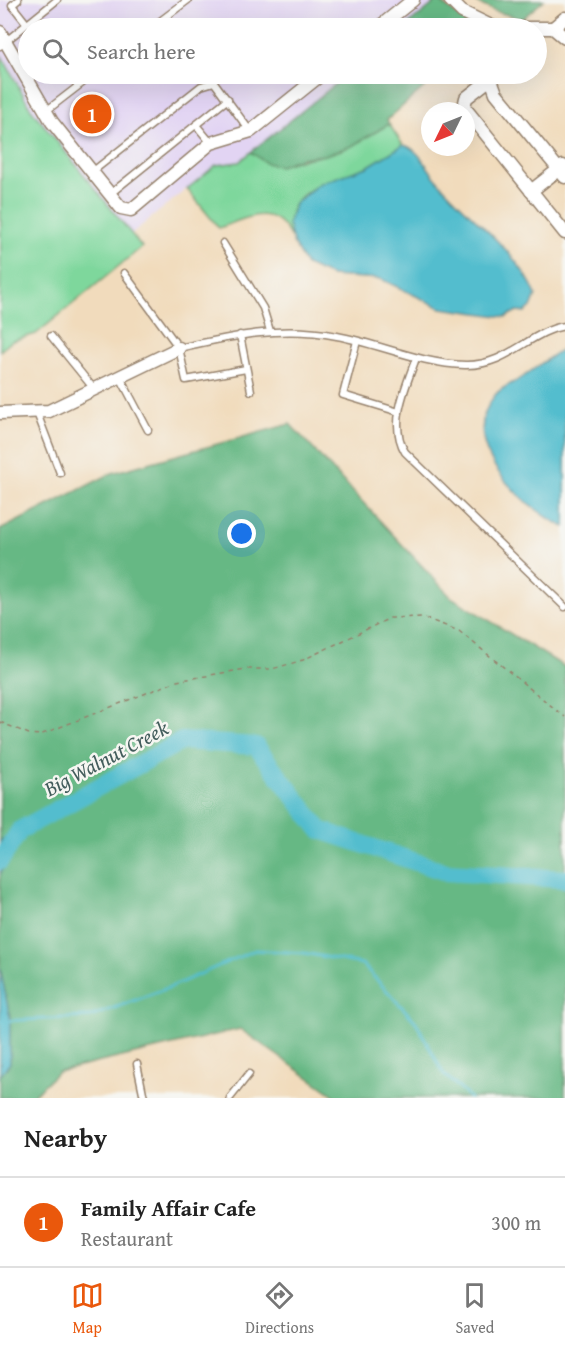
<!DOCTYPE html>
<html lang="en">
<head>
<meta charset="utf-8">
<style>
	:root { --surface:#fff; --page:#f6f6f6; --text:#222; --muted:#767676; --line:#e0e0e0; --accent:#ea580c }
	body { margin:0; font-family:"Gentium Book Plus",serif; background:var(--page); color:var(--text) }
	.compass { position:absolute; left:421px; top:102px; width:54px; height:54px; border-radius:50%; background:var(--surface); box-shadow:0 6px 24px #0002; rotate:227deg }
	.you { position:absolute; left:242px; top:534px; width:21px; height:21px; margin:-15px; border:4px solid #fff; border-radius:50%; background:#1a73e8; box-shadow:0 0 0 9px #1a73e833 }
	.badge { display:grid; place-items:center; width:39px; height:39px; border-radius:50%; background:var(--accent); color:#fff; font-size:20px; font-weight:700 }
	.pin { position:absolute; translate:-50% -50%; border:3px solid #fff; box-shadow:0 2px 6px #0006 }
	.list { margin:0; padding:0; list-style:none }
	h2 { display:flex; justify-content:space-between; align-items:center; height:78px; margin:0; padding:0 24px; font-size:26px }
	h2 small { font-size:20px; font-weight:400; color:var(--muted) }
	.list li { display:grid; grid-template-columns:39px 1fr auto; gap:18px; align-items:center; box-sizing:border-box; height:90px; padding:0 24px; border-top:2px solid var(--line) }
	.list b { display:block; font-size:22px; white-space:nowrap }
	.list p { margin:0; font-size:20px; white-space:nowrap; color:var(--muted) }
	.list em { font-size:20px; font-style:normal; color:var(--muted) }
	.icon { flex:none; width:33px; height:33px; fill:none; stroke:currentColor; stroke-width:2; stroke-linecap:round; stroke-linejoin:round }
	.map { position:relative; flex:none; width:565px; height:1098px; overflow:hidden }
	.search { position:absolute; background:var(--surface); box-shadow:0 6px 24px #0002; left:18px; right:18px; top:18px; height:66px; display:flex; align-items:center; gap:15px; box-sizing:border-box; padding:0 21px; border-radius:33px; color:var(--muted); font-size:22px }
	.sheet { height:168px; background:var(--surface) }
	nav { display:flex; justify-content:space-around; align-items:center; box-sizing:border-box; height:84px; border-top:2px solid var(--line); background:var(--surface); font-size:16px; color:var(--muted) }
	nav a { display:grid; justify-items:center; gap:3px }
	nav .on { color:var(--accent) }
	.map>svg:first-child { display:block }
	.built { fill:#e2d4f3 }
	.green { fill:#7ed79c; stroke:#5c805d; stroke-width:1.5 }
	.forest { fill:#66b884; stroke:#507151; stroke-width:1.5 }
	.water { fill:#52bdce; stroke:#467476; stroke-width:1.5 }
	.lines { fill:none; stroke-linecap:round; stroke-linejoin:round }
	.stream { stroke:#52bdce; stroke-width:3 }
	.river { stroke:#52bdce; stroke-width:18 }
	.service-casing { stroke:#96826d; stroke-width:9 }
	.minor-casing { stroke:#96826d; stroke-width:15 }
	.path { stroke:#96826d; stroke-width:1.5; stroke-dasharray:4.5 4.5; stroke-linecap:butt }
	.service { stroke:#fff; stroke-width:6 }
	.minor { stroke:#fff; stroke-width:12 }
	.labels { text-anchor:middle; dominant-baseline:central; stroke-width:5; stroke-linejoin:round; paint-order:stroke }
	.water-label { font-size:21px; font-style:italic; fill:#435d5c; stroke:#f6f6f2 }
</style>
</head>
<body>
<div class="map">
<svg width="565" height="1098" viewBox="0 0 565 1098">
	<rect width="100%" height="100%" fill="#f6f6f2"/>
	<filter id="ink" filterUnits="userSpaceOnUse"><feTurbulence type="fractalNoise" baseFrequency=".0167" numOctaves="2"/><feDisplacementMap in="SourceGraphic" scale="12" xChannelSelector="R" yChannelSelector="G"/><feConvolveMatrix kernelMatrix="1 2 1 2 8 2 1 2 1" color-interpolation-filters="sRGB"/></filter>
	<filter id="wash" filterUnits="userSpaceOnUse"><feTurbulence type="fractalNoise" baseFrequency=".008" numOctaves="4" result="noise"/><feDisplacementMap in="SourceGraphic" scale="24" xChannelSelector="R" yChannelSelector="G"/><feGaussianBlur stdDeviation="1.35" result="paint"/><feColorMatrix in="noise" values="0 0 0 0 0 0 0 0 0 0 0 0 0 0 0 0 0 1.4 0 .05"/><feComposite in="paint" operator="in"/></filter>
	<g filter="url(#wash)">
		<rect width="100%" height="100%" fill="#f1dbbc"/>
		<path class="built" d="M0,0H438L404,28H28V74H348L239,162L216,165L131,234L31,109L5,61L0,58Z"/>
		<g class="green">
			<path d="M2,56L31,109L142,247L36,334L12,341L0,351Z"/>
			<path d="M389,124L403,145C391,153 380,161 367,167C333,182 279,187 291,238C274,202 249,217 219,228L187,189L216,165L239,162L251,152L280,166C296,160 309,158 325,155C349,149 369,136 389,124Z"/>
		</g>
		<g class="forest">
			<path d="M438,0L460,17L484,28H404Z"/>
			<path d="M471,0H544L522,19L494,11Z"/>
			<path d="M348,74H439L387,120L389,124L352,146L325,155L301,158L280,166L266,163L251,152Z"/>
			<path d="M290,424L451,597L565,667V1098H338L240,1029L58,1072L30,1098H0V1076L10,1063V1017L0,968V875L20,831L0,841V530L112,473Z"/>
		</g>
		<g class="water">
			<path d="M403,145C416,146 427,167 434,176C463,213 520,252 536,295L531,307L525,312L517,311L506,317L441,308L381,279L331,276L306,265L294,245L288,224L295,204L318,184L367,167Z"/>
			<path d="M565,348V527C554,523 546,516 537,510C503,485 460,437 496,394C503,386 514,383 523,377C537,367 550,356 565,348Z"/>
			<path d="M20,830L0,875V841Z"/>
			<path d="M0,968L10,1017V1063L0,1076Z"/>
		</g>
		<g class="lines">
			<path class="stream" d="M0,1021L90,1017L173,986L255,950L304,953L362,964L416,1022L443,1073L470,1098"/>
			<path class="river" d="M0,861L20,830L182,741L256,746L320,830L446,872L565,879"/>
		</g>
	</g>
	<g filter="url(#ink)">
		<g class="lines">
			<defs>
				<g id="service">
					<path d="M18,0L12,5L27,24"/>
					<path d="M151,28L188,0"/>
					<path d="M0,46L57,0"/>
					<path d="M46,111L94,74"/>
					<path d="M196,125L211,143"/>
					<path d="M92,172L201,86L214,82L250,131"/>
					<path d="M110,194L228,99"/>
					<path d="M223,243L263,308L270,331"/>
					<path d="M124,273L179,348L186,380L246,369"/>
					<path d="M240,335L251,391"/>
					<path d="M51,336L94,389"/>
					<path d="M357,341L343,395L399,412"/>
					<path d="M179,348C232,336 282,325 337,336C380,344 421,364 465,365C508,366 530,331 565,326"/>
					<path d="M416,358C406,387 388,423 405,452L565,607"/>
					<path d="M120,377L148,430"/>
					<path d="M37,413L60,473"/>
					<path d="M137,1064L144,1098"/>
					<path d="M230,1098L249,1074"/>
				</g>
				<g id="minor">
					<path d="M450,0L462,12L495,28"/>
					<path d="M378,28L413,0"/>
					<path d="M520,28H553L565,38"/>
					<path d="M553,28L565,18"/>
					<path d="M0,32L52,122L121,208L131,210L211,143L251,131L322,74"/>
					<path d="M489,74L496,93L565,177"/>
					<path d="M489,80L466,98L464,107L565,233"/>
					<path d="M531,191L563,166"/>
					<path d="M0,413L49,411L179,348"/>
				</g>
			</defs>
			<use href="#service" class="service-casing"/>
			<use href="#minor" class="minor-casing"/>
			<path class="path" d="M0,722L29,734L40,735L177,681L245,669H272L303,660L390,618L422,617L459,631L565,717"/>
			<use href="#service" class="service"/>
			<use href="#minor" class="minor"/>
		</g>
	</g>
	<g class="labels">
		<g class="water-label">
			<text transform="translate(106 758) rotate(-28)">Big Walnut Creek</text>
		</g>
	</g>
</svg>
<svg class="compass" viewBox="-18 -18 36 36"><path d="M0-13l5 13h-10z" fill="#e53935"/><path d="M0 13l5-13h-10z" fill="#767676"/></svg>
<div class="you"></div>
<div class="pin badge" style="left:92px;top:114px">1</div>
<div class="search"><svg class="icon" aria-label="search" viewBox="0 0 24 24"><circle cx="10" cy="10" r="6"/><path d="M15 15l6 6"/></svg>Search here</div>
</div>
<section class="sheet">
<h2>Nearby<small></small></h2>
<ul class="list">
<li><span class="badge">1</span><div><b>Family Affair Cafe</b><p>Restaurant</p></div><em>300 m</em></li>
</ul>
</section>
<nav>
<a class="on"><svg class="icon" aria-label="map" viewBox="0 0 24 24"><path d="M3 6l6-2 6 2 6-2v14l-6 2-6-2-6 2zM9 4v14M15 6v14"/></svg>Map</a>
<a><svg class="icon" aria-label="directions" viewBox="0 0 24 24"><path d="M12 3l9 9-9 9-9-9zM9 14v-3h6M13 9l2 2-2 2"/></svg>Directions</a>
<a><svg class="icon" aria-label="saved" viewBox="0 0 24 24"><path d="M7 4h10v16l-5-4-5 4z"/></svg>Saved</a>
</nav>
</body>
</html>
